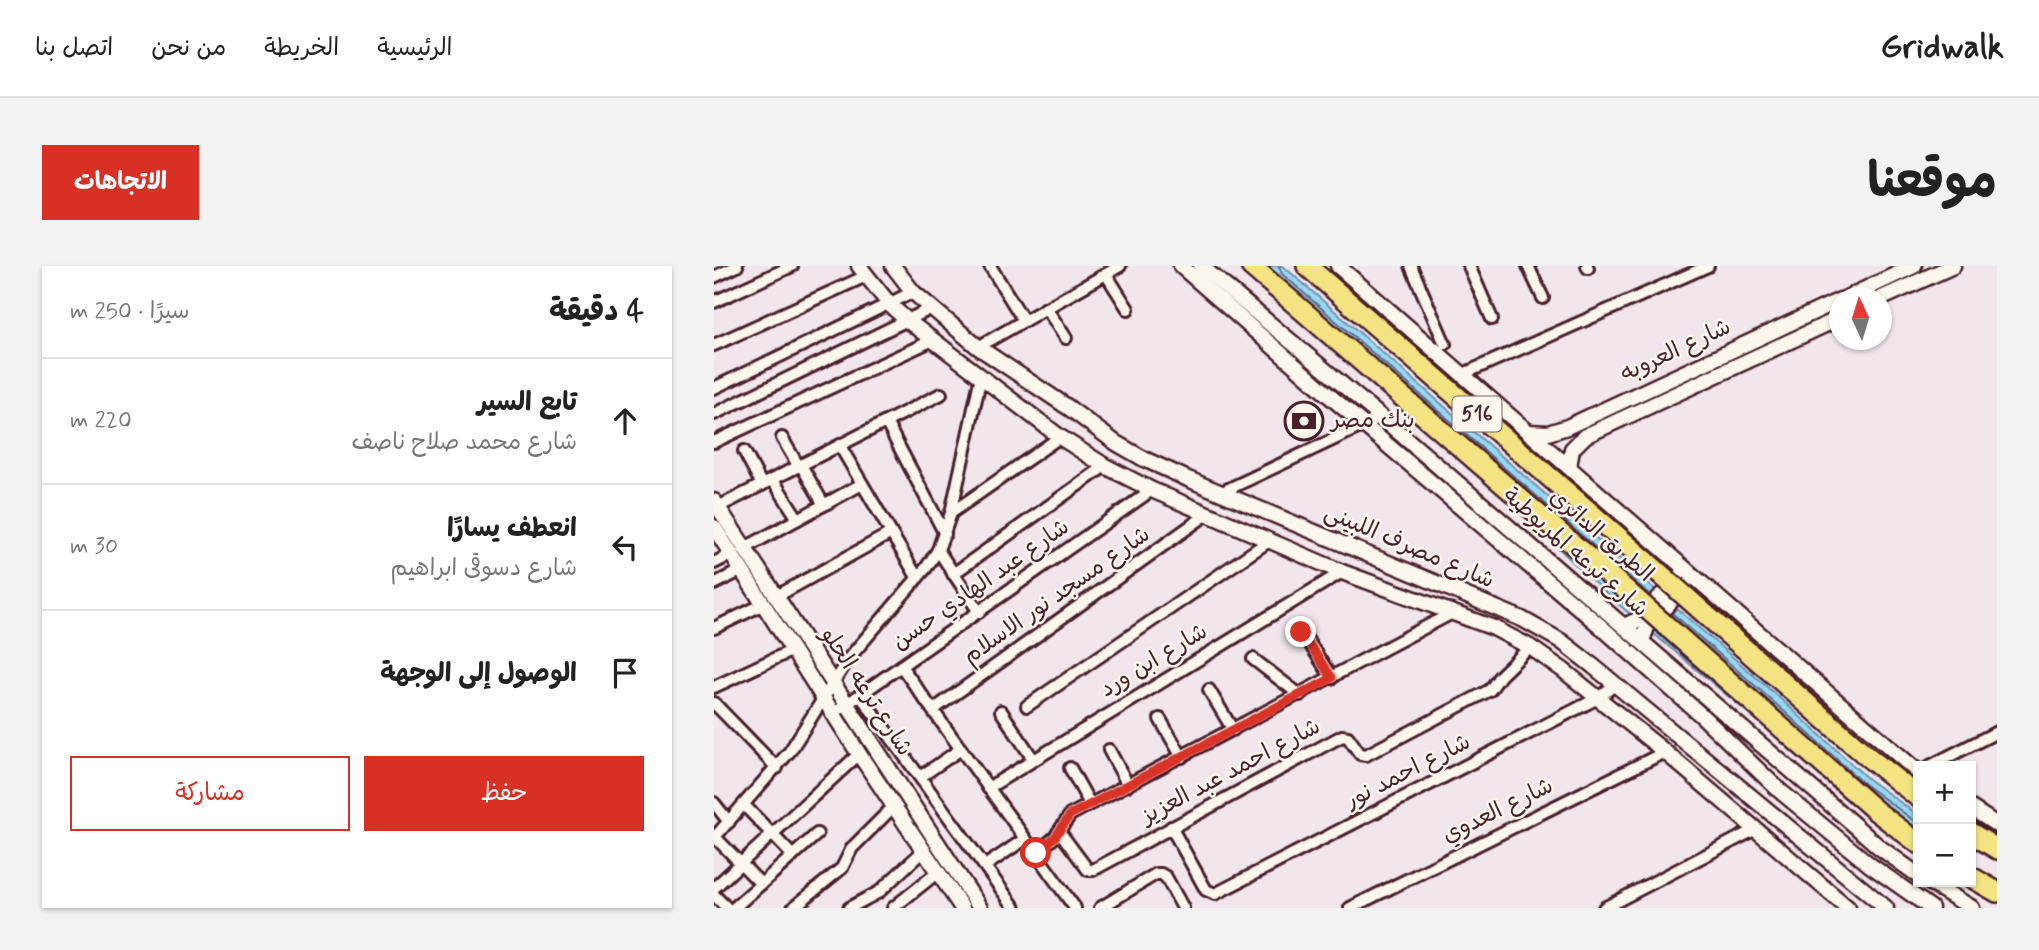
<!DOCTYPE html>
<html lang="ar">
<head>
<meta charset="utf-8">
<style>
	:root { --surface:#fff; --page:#f2f2f2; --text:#222; --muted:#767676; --line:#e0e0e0; --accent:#d93025 }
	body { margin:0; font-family:Mynerve,"Playpen Sans Arabic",sans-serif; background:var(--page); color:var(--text); direction:rtl }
	.controls { position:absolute; right:21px; bottom:21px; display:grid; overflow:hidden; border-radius:0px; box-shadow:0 2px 5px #0004 }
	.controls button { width:63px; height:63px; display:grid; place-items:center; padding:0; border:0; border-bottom:2px solid var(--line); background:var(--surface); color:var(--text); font:35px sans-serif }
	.compass { position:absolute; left:1115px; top:21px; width:63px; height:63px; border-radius:50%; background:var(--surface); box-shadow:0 2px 5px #0004; rotate:356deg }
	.stop { position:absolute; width:21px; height:21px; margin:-16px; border:5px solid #d93025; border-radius:50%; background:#fff }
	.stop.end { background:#d93025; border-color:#fff; box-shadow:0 2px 7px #0008 }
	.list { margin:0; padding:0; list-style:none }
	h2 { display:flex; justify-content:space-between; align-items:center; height:91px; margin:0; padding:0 28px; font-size:30px }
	h2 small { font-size:23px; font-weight:400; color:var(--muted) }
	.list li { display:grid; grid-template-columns:46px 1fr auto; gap:21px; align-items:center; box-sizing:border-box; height:126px; padding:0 28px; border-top:2px solid var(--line) }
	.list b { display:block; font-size:26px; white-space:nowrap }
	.list p { margin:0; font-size:23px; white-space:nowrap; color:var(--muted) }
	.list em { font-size:23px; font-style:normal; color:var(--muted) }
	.actions { display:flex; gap:14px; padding:21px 28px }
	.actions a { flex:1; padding:16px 0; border:2px solid var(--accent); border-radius:0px; text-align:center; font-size:24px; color:var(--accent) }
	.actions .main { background:var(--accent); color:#fff }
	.icon { flex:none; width:38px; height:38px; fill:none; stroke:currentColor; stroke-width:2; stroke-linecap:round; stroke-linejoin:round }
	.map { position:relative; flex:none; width:1283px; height:642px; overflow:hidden; direction:ltr; border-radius:0px }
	header { display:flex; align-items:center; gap:42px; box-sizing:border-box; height:98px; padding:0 35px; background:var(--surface); border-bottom:2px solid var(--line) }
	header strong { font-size:33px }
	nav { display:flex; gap:38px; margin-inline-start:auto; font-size:24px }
	.intro { display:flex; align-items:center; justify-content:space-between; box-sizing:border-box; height:168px; padding:0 42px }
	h1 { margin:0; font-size:49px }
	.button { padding:18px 32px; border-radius:0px; background:var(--accent); color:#fff; font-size:24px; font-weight:700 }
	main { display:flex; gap:42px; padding:0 42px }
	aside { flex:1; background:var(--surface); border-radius:0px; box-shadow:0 2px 5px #0004 }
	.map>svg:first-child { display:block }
	.water { fill:#95d9f7; stroke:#778fa5; stroke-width:2 }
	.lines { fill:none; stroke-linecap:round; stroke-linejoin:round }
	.shore { stroke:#68697d; stroke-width:2 }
	.street-casing { stroke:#4a1f2b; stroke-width:16 }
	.secondary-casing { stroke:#4a1f2b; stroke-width:19 }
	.highway-casing { stroke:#4a1f2b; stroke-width:24 }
	.street { stroke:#fbf7ec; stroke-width:10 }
	.secondary { stroke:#fbf7ec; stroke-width:14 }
	.highway { stroke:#f4e382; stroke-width:19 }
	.highway-bridge-casing { stroke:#4a1f2b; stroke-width:24; stroke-linecap:butt }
	.highway-bridge { stroke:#f4e382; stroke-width:19 }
	.route { stroke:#d93025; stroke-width:9 }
	.labels { text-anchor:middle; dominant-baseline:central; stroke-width:5; stroke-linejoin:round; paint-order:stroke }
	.shield { fill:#fbf7ec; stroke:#7f6065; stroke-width:2 }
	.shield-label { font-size:21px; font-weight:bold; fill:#4a1f2b }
	.street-label { font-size:23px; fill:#4a1f2b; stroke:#fbf7ec }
	.poi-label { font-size:23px; fill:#4a1f2b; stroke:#fbf7ec; text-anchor:start }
</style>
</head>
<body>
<header>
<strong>Gridwalk</strong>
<nav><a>الرئيسية</a><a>الخريطة</a><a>من نحن</a><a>اتصل بنا</a></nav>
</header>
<div class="intro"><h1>موقعنا</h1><a class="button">الاتجاهات</a></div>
<main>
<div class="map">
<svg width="1283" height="642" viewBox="0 0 1283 642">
	<rect width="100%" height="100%" fill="#f0e6ec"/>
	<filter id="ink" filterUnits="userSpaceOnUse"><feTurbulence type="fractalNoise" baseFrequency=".0143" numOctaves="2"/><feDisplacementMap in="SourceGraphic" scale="14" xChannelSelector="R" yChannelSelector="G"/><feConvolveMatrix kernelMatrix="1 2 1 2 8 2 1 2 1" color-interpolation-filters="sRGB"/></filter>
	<g filter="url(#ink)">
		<path class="water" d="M526,0H569L1068,434L1154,513L1204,549V579L1136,532L892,328L807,246Z"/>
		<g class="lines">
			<g class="shore">
				<path d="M565,0L568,8L936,329"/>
				<path d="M958,347L1063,439L1150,518L1198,553L1204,554"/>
			</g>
			<defs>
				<g id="street">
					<path d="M276,0L310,55"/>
					<path d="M697,0L731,78"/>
					<path d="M755,0L778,53"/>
					<path d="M814,0L829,32"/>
					<path d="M873,0L874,2"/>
					<path d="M392,8L414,43"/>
					<path d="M0,11L23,0"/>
					<path d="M0,36L78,0"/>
					<path d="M332,42L352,72"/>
					<path d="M0,79L152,10"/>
					<path d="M264,81L406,0"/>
					<path d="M747,109L994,0"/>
					<path d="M0,122L199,26"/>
					<path d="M0,148L216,43"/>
					<path d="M172,156L231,268"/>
					<path d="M68,172L85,201"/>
					<path d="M0,176L219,74"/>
					<path d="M126,180L203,311"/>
					<path d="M30,185L48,219"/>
					<path d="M87,199L110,239"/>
					<path d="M59,214L84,253"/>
					<path d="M506,227L667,151"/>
					<path d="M0,243L227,128"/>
					<path d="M237,247L346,171"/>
					<path d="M31,282L148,218"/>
					<path d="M224,284L265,346"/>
					<path d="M0,297L18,288"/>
					<path d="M239,308L391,200"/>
					<path d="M0,318L28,304"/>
					<path d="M63,330L177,267"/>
					<path d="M0,362L50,338"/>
					<path d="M588,366L618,412"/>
					<path d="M539,393L586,429"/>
					<path d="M187,400L361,642"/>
					<path d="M0,421L79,384"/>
					<path d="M495,424L519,464"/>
					<path d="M146,429L301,642"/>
					<path d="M0,437L63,502"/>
					<path d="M313,440L555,275"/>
					<path d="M219,444L492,249"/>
					<path d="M287,445L319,493"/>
					<path d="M120,447L438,224"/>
					<path d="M446,453L468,491"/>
					<path d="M395,484L414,519"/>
					<path d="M1216,500L1283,466"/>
					<path d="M356,502L376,538"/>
					<path d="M206,511L247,483"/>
					<path d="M274,522L628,306"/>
					<path d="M0,537L15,556"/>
					<path d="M30,539L79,590"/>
					<path d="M457,561L492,624L501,628L884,432L902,418"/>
					<path d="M345,565L374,604H379L628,470L634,471L646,488L652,489L776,424L786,410L816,381"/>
					<path d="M1,571L47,618"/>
					<path d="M0,572L76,485L135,392L212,302L224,284L237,247L267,110"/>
					<path d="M322,587L341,571L356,549L740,346"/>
					<path d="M271,600L311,573"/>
					<path d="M0,622L145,488"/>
					<path d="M0,629L13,642"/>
					<path d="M20,642L103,568"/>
					<path d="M79,642L128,602L138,582L180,540"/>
					<path d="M135,642L165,626L210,584"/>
					<path d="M179,642L224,606"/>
					<path d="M386,642L442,608H447L452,611L469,642"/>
					<path d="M636,642L951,486"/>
					<path d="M890,642L1040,564"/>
				</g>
				<g id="secondary">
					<path d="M145,0L176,39L194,55L346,171L391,200L438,224L628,306L780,362L816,381L849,404L951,486L1134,642"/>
					<path d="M179,0L199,26L264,81L355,142L402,177L430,193L474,213L808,353L847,375L879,400L1172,642"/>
					<path d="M467,0L611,126L885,359L987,449L1066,525L1156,599L1217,642"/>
					<path d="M487,0L667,151L1138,557L1165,581L1204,609"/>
					<path d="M624,0L1204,506"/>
					<path d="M1132,32L1200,0"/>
					<path d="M1168,32L1239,0"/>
					<path d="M814,166L834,167L853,161L1126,34"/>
					<path d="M855,201L858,183L871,170L1126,52"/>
					<path d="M0,235L266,642"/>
					<path d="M0,261L145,488L248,642"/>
					<path d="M910,360L926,353L963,312"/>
					<path d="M928,375L933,361L971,320"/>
					<path d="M1257,542L1283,559"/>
					<path d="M1215,616L1258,642"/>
				</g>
				<g id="highway">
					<path d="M537,0L913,325"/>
					<path d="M593,0L933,296"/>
					<path d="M1008,363L1154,491L1204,531"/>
					<path d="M983,387L1162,545L1204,577"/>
					<path d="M1257,567L1283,583"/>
					<path d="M1257,611L1283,626"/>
				</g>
			</defs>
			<use href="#street" class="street-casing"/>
			<use href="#secondary" class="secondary-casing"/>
			<use href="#highway" class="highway-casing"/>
			<use href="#street" class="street"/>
			<use href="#secondary" class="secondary"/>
			<use href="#highway" class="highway"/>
			<defs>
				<g id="highway-bridge">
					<path d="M933,296L1008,363"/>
					<path d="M913,325L983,387"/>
				</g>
			</defs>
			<use href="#highway-bridge" class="highway-bridge-casing"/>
			<use href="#highway-bridge" class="highway-bridge"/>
		</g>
	</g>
	<g class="lines" filter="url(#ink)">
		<path class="route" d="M322,587L341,571L356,549L618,412L587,366"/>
	</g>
	<defs>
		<symbol id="bank-ring" viewBox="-11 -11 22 22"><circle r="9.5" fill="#fbf7ec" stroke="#4a1f2b" stroke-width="1.5"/><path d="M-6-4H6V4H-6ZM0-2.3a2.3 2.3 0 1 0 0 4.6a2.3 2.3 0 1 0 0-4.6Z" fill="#4a1f2b"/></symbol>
	</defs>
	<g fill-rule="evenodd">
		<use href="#bank-ring" x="568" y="133" width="44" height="44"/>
	</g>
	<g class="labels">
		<rect class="shield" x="738.5" y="130.5" width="49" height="35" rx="5"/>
		<g class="shield-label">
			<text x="763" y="148">516</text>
		</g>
		<g class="street-label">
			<text transform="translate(962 85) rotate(-25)">شارع العروبه</text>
			<text transform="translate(887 270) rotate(41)">الطريق الدائري</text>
			<text transform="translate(695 281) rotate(23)">شارع مصرف اللبينى</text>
			<text transform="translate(861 287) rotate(41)">شارع ترعه المريوطية</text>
			<text transform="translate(267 319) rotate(-35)">شارع عبد الهادي حسن</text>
			<text transform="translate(343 330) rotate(-35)">شارع مسجد نور الاسلام</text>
			<text transform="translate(440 395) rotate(-31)">شارع ابن ورد</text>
			<text transform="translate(152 426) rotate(57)">شارع ترعه الحلو</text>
			<text transform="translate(517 506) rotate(-28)">شارع احمد عبد العزيز</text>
			<text transform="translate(694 506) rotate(-27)">شارع احمد نور</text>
			<text transform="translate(784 545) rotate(-26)">شارع العدوي</text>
		</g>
		<g class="poi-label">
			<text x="617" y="155">بنك مصر</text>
		</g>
	</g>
</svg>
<div class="controls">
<button>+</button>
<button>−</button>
</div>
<svg class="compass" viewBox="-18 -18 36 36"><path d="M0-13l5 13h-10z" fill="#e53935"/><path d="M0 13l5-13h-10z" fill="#767676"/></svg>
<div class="stop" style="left:322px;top:587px"></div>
<div class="stop end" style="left:587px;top:366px"></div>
</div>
<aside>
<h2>4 دقيقة<small>سيرًا · 250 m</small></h2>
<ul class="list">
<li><svg class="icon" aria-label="ahead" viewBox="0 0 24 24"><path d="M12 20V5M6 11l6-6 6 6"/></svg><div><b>تابع السير</b><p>شارع محمد صلاح ناصف</p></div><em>220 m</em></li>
<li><svg class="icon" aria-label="left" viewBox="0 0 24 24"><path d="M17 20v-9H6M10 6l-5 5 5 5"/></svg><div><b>انعطف يسارًا</b><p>شارع دسوقى ابراهيم</p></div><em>30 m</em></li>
<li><svg class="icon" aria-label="arrive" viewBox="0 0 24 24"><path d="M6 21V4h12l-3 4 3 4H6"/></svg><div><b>الوصول إلى الوجهة</b></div></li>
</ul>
<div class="actions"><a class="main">حفظ</a><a>مشاركة</a></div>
</aside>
</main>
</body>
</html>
